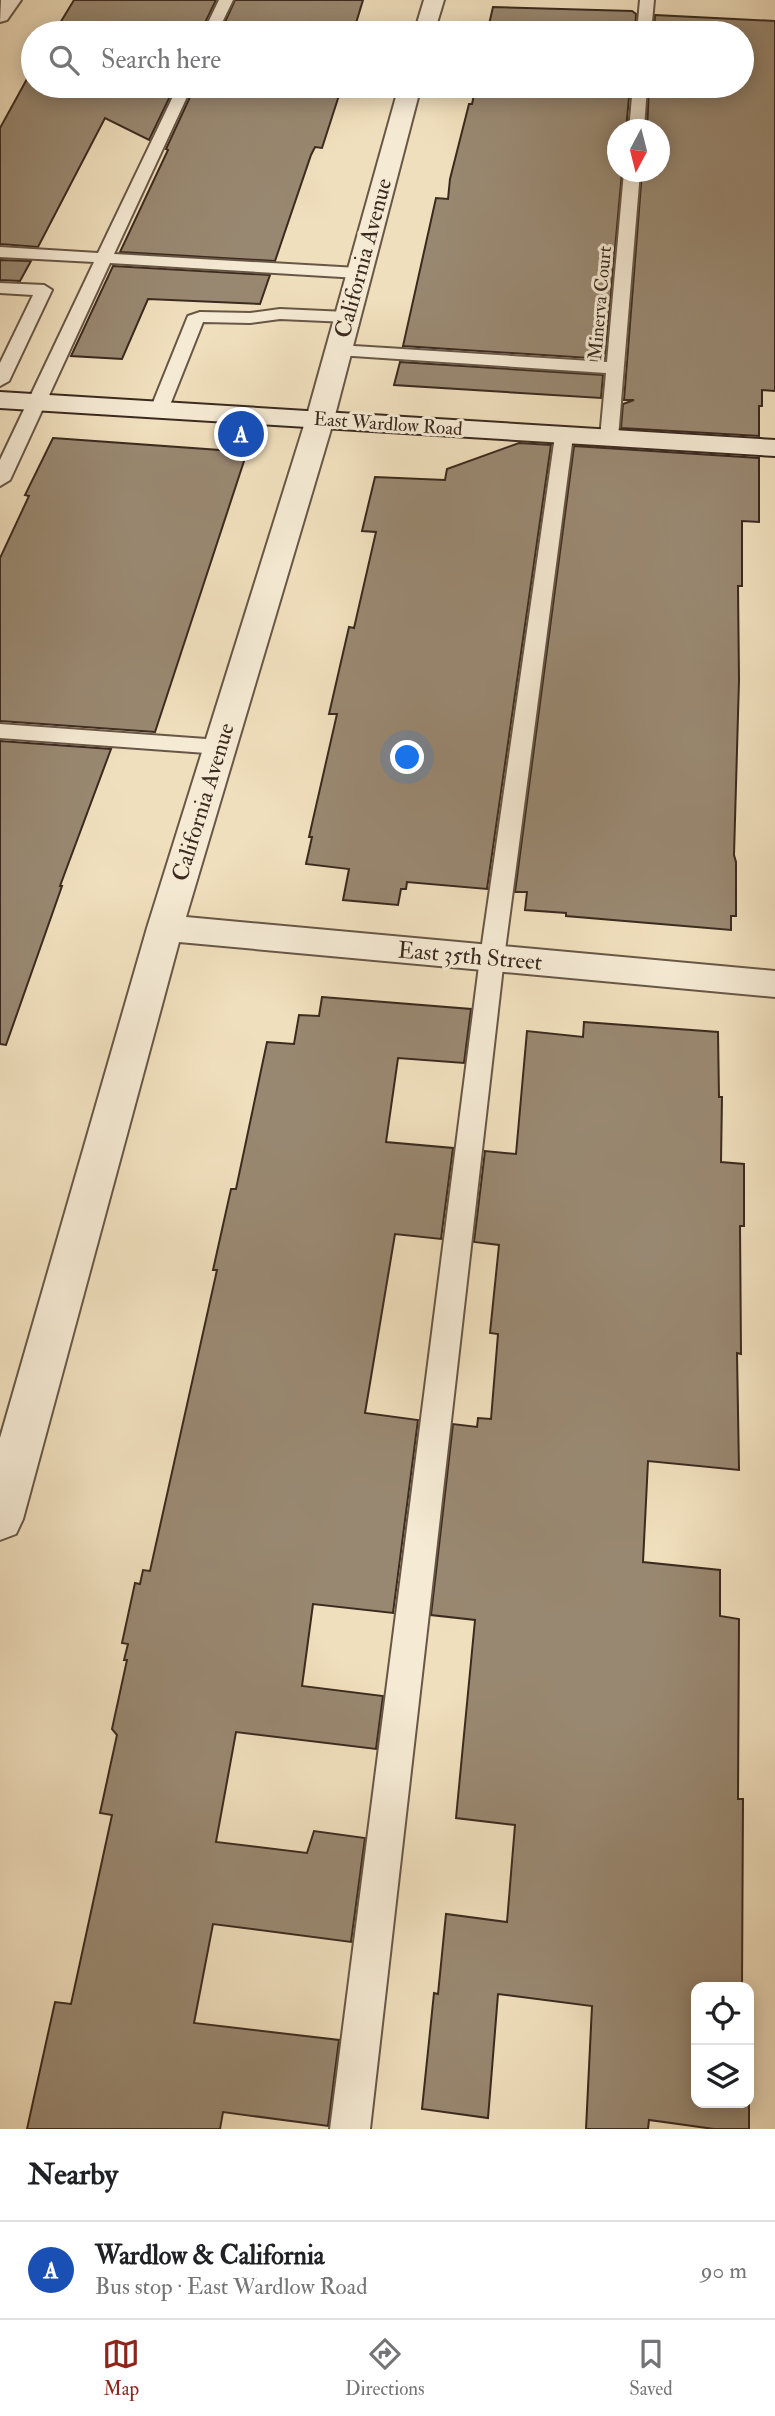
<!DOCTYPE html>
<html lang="en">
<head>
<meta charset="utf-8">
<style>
	:root { --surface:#fff; --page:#f2f2f2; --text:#202124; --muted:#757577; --line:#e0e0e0; --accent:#8f2418 }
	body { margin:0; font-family:"IM FELL Double Pica",serif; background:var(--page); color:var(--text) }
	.controls { position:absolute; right:21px; bottom:21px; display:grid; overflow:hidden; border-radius:14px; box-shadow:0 4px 18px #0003 }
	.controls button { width:63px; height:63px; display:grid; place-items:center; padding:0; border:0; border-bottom:2px solid var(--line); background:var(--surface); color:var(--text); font:35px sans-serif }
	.compass { position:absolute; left:607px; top:119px; width:63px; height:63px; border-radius:50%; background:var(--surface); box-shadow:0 4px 18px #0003; rotate:187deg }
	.you { position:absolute; left:408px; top:758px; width:24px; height:24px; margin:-18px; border:5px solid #fff; border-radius:50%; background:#1a73e8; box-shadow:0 0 0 10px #1a73e833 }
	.badge { display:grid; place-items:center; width:46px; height:46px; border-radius:50%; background:var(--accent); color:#fff; font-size:23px; font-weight:700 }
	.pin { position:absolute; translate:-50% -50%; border:4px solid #fff; box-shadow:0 2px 7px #0006 }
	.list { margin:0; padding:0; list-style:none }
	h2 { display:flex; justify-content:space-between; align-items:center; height:91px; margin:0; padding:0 28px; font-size:30px }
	h2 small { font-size:23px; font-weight:400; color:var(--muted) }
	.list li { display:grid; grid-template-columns:46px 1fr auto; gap:21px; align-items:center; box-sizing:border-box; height:98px; padding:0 28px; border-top:2px solid var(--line) }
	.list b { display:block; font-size:26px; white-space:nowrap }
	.list p { margin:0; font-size:23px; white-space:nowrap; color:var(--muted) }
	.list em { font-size:23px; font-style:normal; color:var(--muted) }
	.icon { flex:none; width:38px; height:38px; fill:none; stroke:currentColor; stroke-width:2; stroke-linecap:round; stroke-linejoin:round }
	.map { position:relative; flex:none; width:775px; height:2129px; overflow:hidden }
	.search { position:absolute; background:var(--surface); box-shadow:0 4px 18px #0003; left:21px; right:21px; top:21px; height:77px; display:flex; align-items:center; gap:18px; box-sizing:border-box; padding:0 24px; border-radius:38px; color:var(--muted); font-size:26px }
	.sheet { height:189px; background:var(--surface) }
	nav { display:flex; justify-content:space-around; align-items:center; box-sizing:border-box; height:98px; border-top:2px solid var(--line); background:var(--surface); font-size:19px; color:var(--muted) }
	nav a { display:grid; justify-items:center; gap:4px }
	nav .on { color:var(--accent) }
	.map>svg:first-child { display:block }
	.building { fill:#998871; stroke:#3b2a1f; stroke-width:2 }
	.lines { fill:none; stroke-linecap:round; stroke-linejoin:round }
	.service-casing { stroke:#685746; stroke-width:4 }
	.minor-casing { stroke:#685746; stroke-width:4 }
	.tertiary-casing { stroke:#685746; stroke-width:4 }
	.secondary-casing { stroke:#3b2a1f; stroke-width:4 }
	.service { fill:#f5ead4; fill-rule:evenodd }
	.minor { fill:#f5ead4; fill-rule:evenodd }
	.tertiary { fill:#f5ead4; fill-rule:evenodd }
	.secondary { fill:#f5ead4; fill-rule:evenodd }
	.labels { text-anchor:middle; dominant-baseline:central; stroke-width:6; stroke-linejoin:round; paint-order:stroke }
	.far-street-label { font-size:19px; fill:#3b2a1f; stroke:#f5ead4 }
	.street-label { font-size:23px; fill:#3b2a1f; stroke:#f5ead4 }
</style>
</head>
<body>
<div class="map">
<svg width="775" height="2129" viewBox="0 0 775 2129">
	<rect width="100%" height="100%" fill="#f0dfbd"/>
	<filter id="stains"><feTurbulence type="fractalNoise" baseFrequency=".00286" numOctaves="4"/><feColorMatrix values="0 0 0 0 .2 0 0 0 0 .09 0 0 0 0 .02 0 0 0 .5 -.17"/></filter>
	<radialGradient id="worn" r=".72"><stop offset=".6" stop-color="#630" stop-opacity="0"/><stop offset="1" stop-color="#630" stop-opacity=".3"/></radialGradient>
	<g class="building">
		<path d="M74,0H216L200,33H54Z"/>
		<path d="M235,0H363L353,33H220Z"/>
		<path d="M493,7L632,11L636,14L635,33H487Z"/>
		<path d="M655,15L775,21V391L762,390V406H759V436L621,428L623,404L634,400H624L642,172H660V130H647L649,86H742V33H654Z"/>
		<path d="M33,68V86H175L149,140L105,118L38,247L0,244V128Z"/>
		<path d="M195,86H342L322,148L315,147L311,155L275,261L120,252L168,150L166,149Z"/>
		<path d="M476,86H630L626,130H618V172H622L605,359L403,346L436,198L448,199L450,179L469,104H472Z"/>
		<path d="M0,260L31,261L20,281L0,280Z"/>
		<path d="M113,266L270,275L260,304L148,299L122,359L71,356Z"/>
		<path d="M400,362L603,375L601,398L394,385Z"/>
		<path d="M53,438L247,452L155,732L0,721V558L29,496L25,495Z"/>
		<path d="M519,443L551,445L487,889L407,882L406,889H401L398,905L343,900L349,869L306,864L312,837H309L337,714H329L349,627L354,628L376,532L362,531L375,477L445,480L447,469Z"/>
		<path d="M574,446L759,458V522L742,521V586H738L739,680L734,855L736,862V916H731V930L566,916V913L525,910L527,892H515Z"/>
		<path d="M0,741L111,749L60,886H62L6,1045L0,1044Z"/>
		<path d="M322,997L471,1009L464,1063L398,1058L386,1142L453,1148L441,1239L395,1234L365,1413L418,1420L393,1613L313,1604L302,1686L383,1696L376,1749L236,1732L216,1842L307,1853L314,1831L365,1838L351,1942L213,1924L194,2023L339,2040L328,2126L223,2112L220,2129H27L55,2002L71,2004L112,1815L100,1813L117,1735L112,1729L127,1660H124L128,1644L122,1643L135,1583L140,1584L143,1570L150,1571L217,1270H213L231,1189H236L267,1042L294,1044L299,1015L319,1016Z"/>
		<path d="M584,1022L718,1032L719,1097H722L721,1162L744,1164V1226H740L741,1354L737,1353L739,1470L648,1461L643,1562L720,1570V1616L739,1619L738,1799H743L742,1987H696V2103H749V2044V2129H714L649,2120L648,2129H586L592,2006L498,1994L488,2118L422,2109L434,1993L438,1994L446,1914L507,1922L515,1825L456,1818L475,1620L431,1615L453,1424L477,1427L478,1418L491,1419L498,1334L490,1333L499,1245L474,1242L485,1151L516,1154L527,1031L583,1037Z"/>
	</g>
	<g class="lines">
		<defs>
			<g id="service">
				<path d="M219,0H233L217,33H203Z"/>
				<path d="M640,0H654L651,33H637Z"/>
				<path d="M178,86H192L114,254L358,268L366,273L358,278L110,263L10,480L0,486V460L94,262L0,257V247L98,253Z"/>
				<path d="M633,86H647L644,130H629Z"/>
				<path d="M624,172H640L618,438L616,442L609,444L600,438L606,373L338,355L329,350L338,345L607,362Z"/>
				<path d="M0,283L44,285L52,290L9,381L0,386V363L33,295L0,293Z"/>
				<path d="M280,309L347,312L356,317L347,322L280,319L250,323L203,322L168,410L159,416L153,414L150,410L188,316L200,312L250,313Z"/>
				<path d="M564,430L573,436L504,958L370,2129H330L480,958L555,436Z"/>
				<path d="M0,724L220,740L228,742L231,747L228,752L220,754L0,738Z"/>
			</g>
			<g id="minor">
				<path d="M1,0H21L7,20L0,22Z"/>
				<path d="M320,411L330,413L334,419L186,917L775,971V997L179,942L23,1519L16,1534L0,1540V1438L147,928L306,419L310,413Z"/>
			</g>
			<g id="tertiary">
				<path d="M424,0H444L434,33H414Z"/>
				<path d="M399,86H421L334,419L330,425L320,427L310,425L306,419Z"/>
			</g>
			<path id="secondary" d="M0,392L775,440V456L0,408Z"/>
		</defs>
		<use href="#service" class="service-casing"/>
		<use href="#minor" class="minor-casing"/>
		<use href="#tertiary" class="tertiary-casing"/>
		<use href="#secondary" class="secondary-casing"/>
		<use href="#service" class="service"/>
		<use href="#minor" class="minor"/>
		<use href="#tertiary" class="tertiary"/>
		<use href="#secondary" class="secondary"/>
	</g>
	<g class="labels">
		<g class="far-street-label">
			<text transform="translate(600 303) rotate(-85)">Minerva Court</text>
			<text transform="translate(388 424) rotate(4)">East Wardlow Road</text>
		</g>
		<g class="street-label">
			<text transform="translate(363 258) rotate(-75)">California Avenue</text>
			<text transform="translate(203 802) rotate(-73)">California Avenue</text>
			<text transform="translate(470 956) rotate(5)">East 35th Street</text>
		</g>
	</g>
	<rect width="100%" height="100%" filter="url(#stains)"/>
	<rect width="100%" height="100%" fill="url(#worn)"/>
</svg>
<div class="controls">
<button><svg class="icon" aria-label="locate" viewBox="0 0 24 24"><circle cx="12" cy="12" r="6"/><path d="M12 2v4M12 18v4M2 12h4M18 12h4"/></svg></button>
<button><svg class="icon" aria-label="layers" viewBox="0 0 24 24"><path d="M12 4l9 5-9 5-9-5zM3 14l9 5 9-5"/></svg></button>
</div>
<svg class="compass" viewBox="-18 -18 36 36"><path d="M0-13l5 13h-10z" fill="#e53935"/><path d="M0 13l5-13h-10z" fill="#757577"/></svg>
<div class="you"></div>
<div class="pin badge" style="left:241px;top:434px;background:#1a4fb4">A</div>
<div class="search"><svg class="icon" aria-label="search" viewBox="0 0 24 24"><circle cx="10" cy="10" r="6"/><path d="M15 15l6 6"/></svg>Search here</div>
</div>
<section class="sheet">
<h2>Nearby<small></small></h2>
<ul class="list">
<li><span class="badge" style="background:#1a4fb4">A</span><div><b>Wardlow &amp; California</b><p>Bus stop · East Wardlow Road</p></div><em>90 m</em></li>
</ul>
</section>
<nav>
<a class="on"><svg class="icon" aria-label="map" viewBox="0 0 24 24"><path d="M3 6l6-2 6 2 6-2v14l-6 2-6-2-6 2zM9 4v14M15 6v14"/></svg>Map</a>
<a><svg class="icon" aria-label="directions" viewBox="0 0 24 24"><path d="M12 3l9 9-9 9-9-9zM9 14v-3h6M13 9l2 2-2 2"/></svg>Directions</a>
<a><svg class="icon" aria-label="saved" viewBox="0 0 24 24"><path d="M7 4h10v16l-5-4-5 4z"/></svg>Saved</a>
</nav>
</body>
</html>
